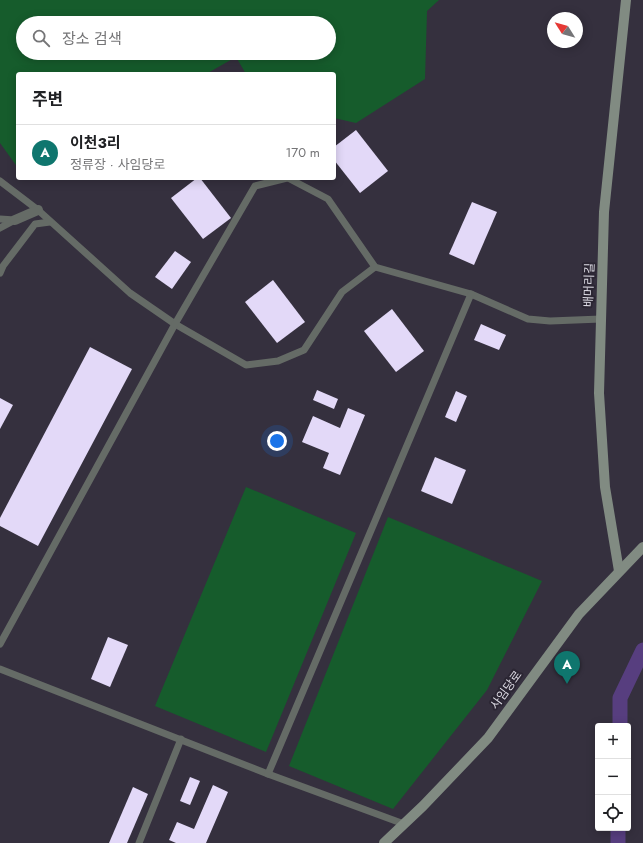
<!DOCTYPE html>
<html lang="ko">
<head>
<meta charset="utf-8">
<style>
	:root { --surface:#fff; --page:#f6f6f6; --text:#202124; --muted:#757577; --line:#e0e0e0; --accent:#0f766e }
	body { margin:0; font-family:Jost,"Noto Sans KR",sans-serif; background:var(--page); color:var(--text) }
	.controls { position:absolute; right:12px; bottom:12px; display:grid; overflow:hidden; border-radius:4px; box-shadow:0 2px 10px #0003 }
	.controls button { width:36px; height:36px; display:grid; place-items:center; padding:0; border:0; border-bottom:1px solid var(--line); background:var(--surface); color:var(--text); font:20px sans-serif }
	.compass { position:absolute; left:547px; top:12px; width:36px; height:36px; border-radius:50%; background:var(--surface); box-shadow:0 2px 10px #0003; rotate:307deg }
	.you { position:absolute; left:277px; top:441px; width:14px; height:14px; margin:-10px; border:3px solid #fff; border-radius:50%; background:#1a73e8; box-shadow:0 0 0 6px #1a73e833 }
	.badge { display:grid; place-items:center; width:26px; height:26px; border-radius:50%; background:var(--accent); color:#fff; font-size:13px; font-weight:700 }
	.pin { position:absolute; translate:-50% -33px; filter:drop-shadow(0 1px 2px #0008) }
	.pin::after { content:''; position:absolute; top:21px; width:14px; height:12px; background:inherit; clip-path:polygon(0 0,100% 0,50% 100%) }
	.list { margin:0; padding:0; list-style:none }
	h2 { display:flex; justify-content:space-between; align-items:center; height:52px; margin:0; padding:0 16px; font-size:17px }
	h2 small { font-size:13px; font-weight:400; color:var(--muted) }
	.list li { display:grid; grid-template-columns:26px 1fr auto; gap:12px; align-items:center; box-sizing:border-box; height:56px; padding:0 16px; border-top:1px solid var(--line) }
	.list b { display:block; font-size:15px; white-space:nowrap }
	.list p { margin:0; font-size:13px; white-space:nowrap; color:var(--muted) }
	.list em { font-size:13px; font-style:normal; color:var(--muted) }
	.icon { flex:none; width:22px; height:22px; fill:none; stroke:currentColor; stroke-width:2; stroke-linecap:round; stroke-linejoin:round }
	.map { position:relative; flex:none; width:643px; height:843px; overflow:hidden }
	.search { position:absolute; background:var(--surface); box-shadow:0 2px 10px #0003; left:16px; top:16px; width:320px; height:44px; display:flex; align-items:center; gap:10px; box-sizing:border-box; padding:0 14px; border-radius:22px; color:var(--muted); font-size:15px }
	.panel { position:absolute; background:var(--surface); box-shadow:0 2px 10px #0003; left:16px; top:72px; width:320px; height:108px; border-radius:4px }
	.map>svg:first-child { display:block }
	.green { fill:#165c2c; fill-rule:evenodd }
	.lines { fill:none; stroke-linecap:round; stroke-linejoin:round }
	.canal { stroke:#573e7f; stroke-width:15 }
	.building { fill:#e3d9f8 }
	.lane { stroke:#656b66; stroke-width:7 }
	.street { stroke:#656b66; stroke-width:10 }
	.secondary { stroke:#818b82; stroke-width:10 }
	.labels { text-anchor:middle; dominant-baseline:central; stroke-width:4; stroke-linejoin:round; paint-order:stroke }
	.street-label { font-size:12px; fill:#dcdae3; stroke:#2b2633 }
</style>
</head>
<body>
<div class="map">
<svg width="643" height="843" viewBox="0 0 643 843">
	<rect width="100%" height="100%" fill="#35303e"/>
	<g class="green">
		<path d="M0,0H439L427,11L425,79L356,123L334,118V74H246L236,57L206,74H18V168L0,143ZM23,23H329V53H23Z"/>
		<path d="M246,487L356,533L266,752L155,706Z"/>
		<path d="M388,517L542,581L487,690L393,809L289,766Z"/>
	</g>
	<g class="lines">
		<g class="canal">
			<path d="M620,726V698L643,650"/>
			<path d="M618,843V828"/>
		</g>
	</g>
	<g class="building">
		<path d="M356,130L388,171L360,193L334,160V147Z"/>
		<path d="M197,178H200L231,218L203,239L171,198Z"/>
		<path d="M472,202L497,212L474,265L449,254Z"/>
		<path d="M175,251L191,262L172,289L155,277Z"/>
		<path d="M273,280L305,322L277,343L245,302Z"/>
		<path d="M392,309L424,351L396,372L364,331Z"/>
		<path d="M481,324L506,335L499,350L474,340Z"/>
		<path d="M90,347L132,369L38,546L0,526V518Z"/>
		<path d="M317,390L338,399L334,409L313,400Z"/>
		<path d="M456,391L467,396L456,422L445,417Z"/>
		<path d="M0,398L13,405L0,429Z"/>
		<path d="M348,408L365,415L340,475L323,468L329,453L302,442L313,416L340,428Z"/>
		<path d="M435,457L466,470L452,504L421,491Z"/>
		<path d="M108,637L128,645L110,687L91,679Z"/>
		<path d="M190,777L200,781L190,805L180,801Z"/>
		<path d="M213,785L228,792L206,843H176L169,840L177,822L194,829Z"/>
		<path d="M133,787L148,794L127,843H109Z"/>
	</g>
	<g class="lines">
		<g class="lane">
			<path d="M288,178L328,199L375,267L471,294L528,319L550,321L601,319"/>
			<path d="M0,181L38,210L130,293L175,324L246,365L278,361L304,350L342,292L375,267"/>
			<path d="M0,219L15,220L0,228"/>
			<path d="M0,273L3,266L35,224L50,222"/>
			<path d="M0,644L175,324L255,186L287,178"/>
			<path d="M0,669L268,774L404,824"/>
			<path d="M268,774L471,294"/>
			<path d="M139,843L181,739"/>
		</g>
		<path class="street" d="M15,220L38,210"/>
		<g class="secondary">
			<path d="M619,571L605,487L599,393L604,212L626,0"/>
			<path d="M384,843L423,806L488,738L579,614L643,547"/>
		</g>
	</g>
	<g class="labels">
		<g class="street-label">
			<text transform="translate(589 285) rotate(-88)">배머리길</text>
			<text transform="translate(506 690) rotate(-54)">사임당로</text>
		</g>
	</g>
</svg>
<div class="controls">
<button>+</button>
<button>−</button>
<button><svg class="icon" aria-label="locate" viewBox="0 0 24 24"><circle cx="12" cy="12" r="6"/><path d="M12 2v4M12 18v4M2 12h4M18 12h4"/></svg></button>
</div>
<svg class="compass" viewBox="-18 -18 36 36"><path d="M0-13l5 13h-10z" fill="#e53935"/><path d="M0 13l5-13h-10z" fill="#757577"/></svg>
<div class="you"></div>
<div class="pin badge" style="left:567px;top:684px">A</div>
<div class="search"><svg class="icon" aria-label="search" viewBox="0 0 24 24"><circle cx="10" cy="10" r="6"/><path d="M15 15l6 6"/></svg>장소 검색</div>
<section class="panel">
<h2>주변<small></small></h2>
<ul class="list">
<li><span class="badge">A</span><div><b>이천3리</b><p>정류장 · 사임당로</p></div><em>170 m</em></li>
</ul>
</section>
</div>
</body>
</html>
